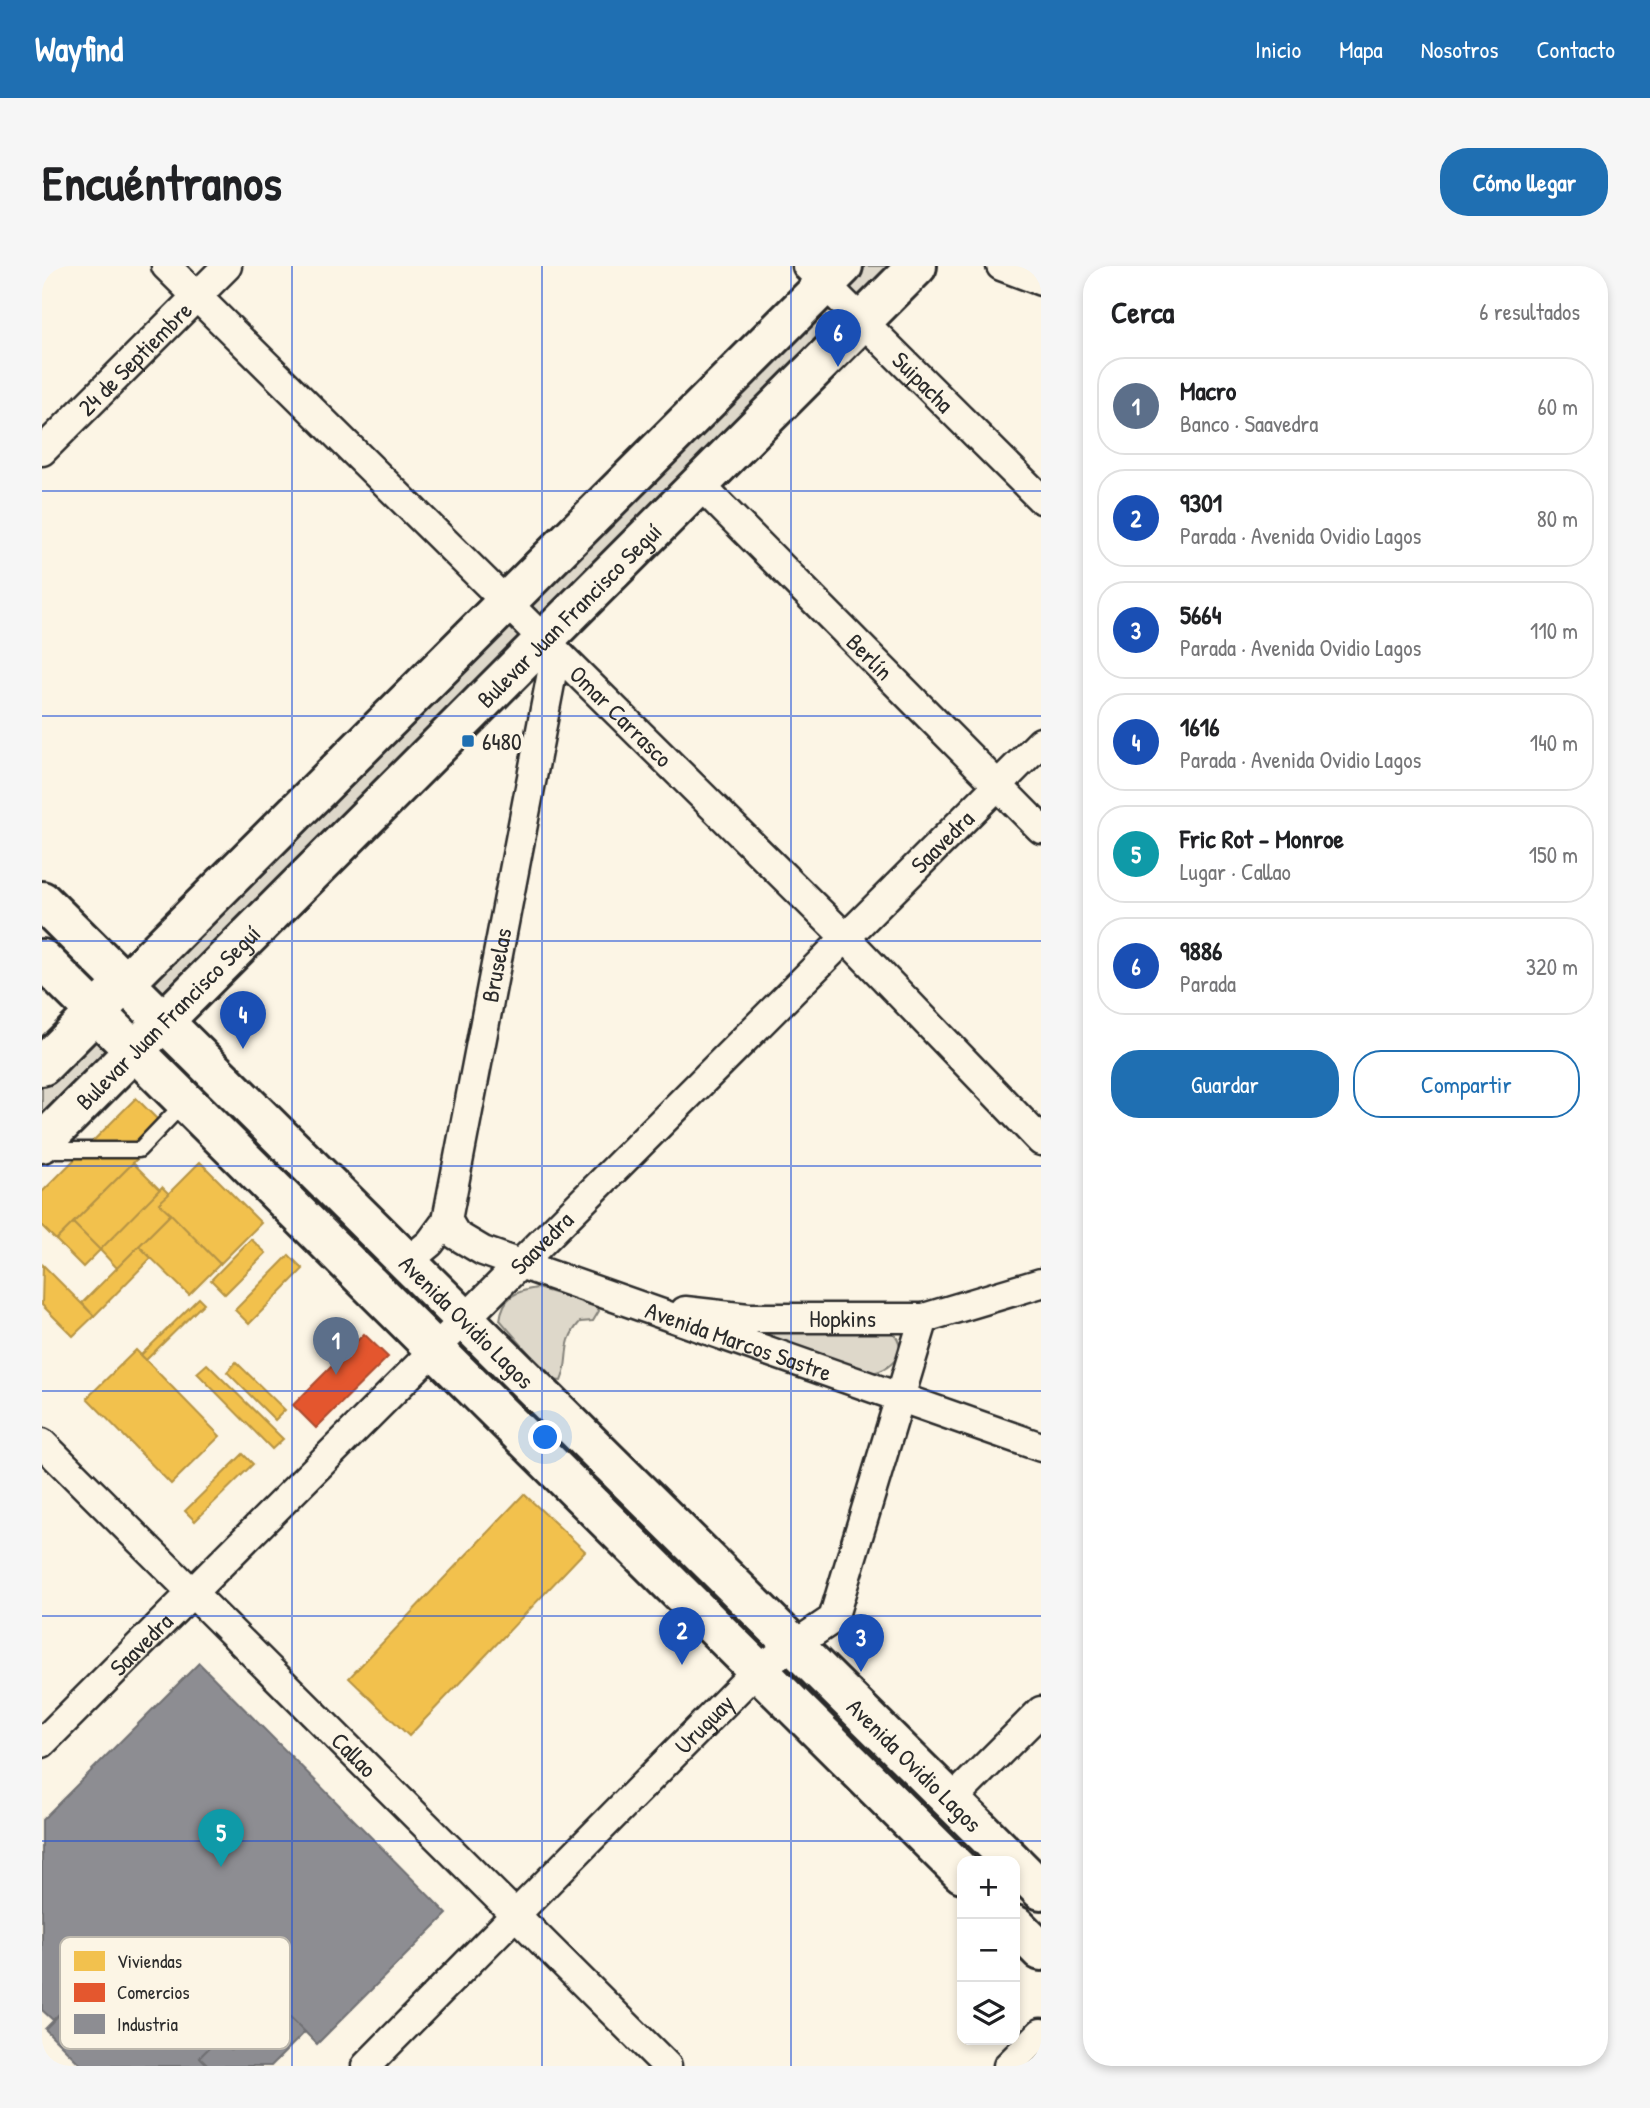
<!DOCTYPE html>
<html lang="es">
<head>
<meta charset="utf-8">
<style>
	:root { --surface:#fff; --page:#f6f6f6; --text:#202124; --muted:#757577; --line:#e0e0e0; --accent:#1f6fb2 }
	body { margin:0; font-family:"Patrick Hand",sans-serif; background:var(--page); color:var(--text) }
	.controls { position:absolute; right:21px; bottom:21px; display:grid; overflow:hidden; border-radius:14px; box-shadow:0 4px 10px #0003 }
	.controls button { width:63px; height:63px; display:grid; place-items:center; padding:0; border:0; border-bottom:2px solid var(--line); background:var(--surface); color:var(--text); font:35px sans-serif }
	.you { position:absolute; left:504px; top:1172px; width:24px; height:24px; margin:-18px; border:5px solid #fff; border-radius:50%; background:#1a73e8; box-shadow:0 0 0 10px #1a73e833 }
	.badge { display:grid; place-items:center; width:46px; height:46px; border-radius:50%; background:var(--accent); color:#fff; font-size:23px; font-weight:700 }
	.pin { position:absolute; translate:-50% -58px; filter:drop-shadow(0 2px 4px #0008) }
	.pin::after { content:''; position:absolute; top:37px; width:24px; height:21px; background:inherit; clip-path:polygon(0 0,100% 0,50% 100%) }
	.list { margin:0; padding:0; list-style:none }
	h2 { display:flex; justify-content:space-between; align-items:center; height:91px; margin:0; padding:0 28px; font-size:30px }
	h2 small { font-size:23px; font-weight:400; color:var(--muted) }
	.list li { display:grid; grid-template-columns:46px 1fr auto; gap:21px; align-items:center; box-sizing:border-box; height:98px; margin:0 14px 14px; padding:0 14px; border:2px solid var(--line); border-radius:28px }
	.list b { display:block; font-size:26px; white-space:nowrap }
	.list p { margin:0; font-size:23px; white-space:nowrap; color:var(--muted) }
	.list em { font-size:23px; font-style:normal; color:var(--muted) }
	.actions { display:flex; gap:14px; padding:21px 28px }
	.actions a { flex:1; padding:16px 0; border:2px solid var(--accent); border-radius:28px; text-align:center; font-size:24px; color:var(--accent) }
	.actions .main { background:var(--accent); color:#fff }
	.icon { flex:none; width:38px; height:38px; fill:none; stroke:currentColor; stroke-width:2; stroke-linecap:round; stroke-linejoin:round }
	.map { position:relative; flex:none; width:999px; height:1800px; overflow:hidden; border-radius:28px }
	header { display:flex; align-items:center; gap:42px; box-sizing:border-box; height:98px; padding:0 35px; background:var(--accent); color:#fff }
	header strong { font-size:33px }
	nav { display:flex; gap:38px; margin-inline-start:auto; font-size:24px }
	.intro { display:flex; align-items:center; justify-content:space-between; box-sizing:border-box; height:168px; padding:0 42px }
	h1 { margin:0; font-size:49px }
	.button { padding:18px 32px; border-radius:28px; background:var(--accent); color:#fff; font-size:24px; font-weight:700 }
	main { display:flex; gap:42px; padding:0 42px }
	aside { flex:1; background:var(--surface); border-radius:28px; box-shadow:0 4px 10px #0003 }
	.map>svg:first-child { display:block }
	.green { fill:#ded8ca; stroke:#84827a; stroke-width:2 }
	.homes { fill:#f2c14e; stroke:#b69444; stroke-width:2 }
	.shops { fill:#e4572e; stroke:#ac4a2d; stroke-width:2 }
	.industry { fill:#8d8d92; stroke:#707073; stroke-width:2 }
	.lines { fill:none; stroke-linecap:round; stroke-linejoin:round }
	.lane-casing { stroke:#2b2b2b; stroke-width:19 }
	.street-casing { stroke:#2b2b2b; stroke-width:33 }
	.secondary-casing { stroke:#2b2b2b; stroke-width:44 }
	.lane { stroke:#fcf5e5; stroke-width:14 }
	.street { stroke:#fcf5e5; stroke-width:28 }
	.secondary { stroke:#fcf5e5; stroke-width:38 }
	.grid { fill:none; stroke:#1d4ed8; stroke-width:2; stroke-opacity:0.55 }
	.poi-dot { fill:#1f6fb2; stroke:#fcf5e5; stroke-width:2.5 }
	.labels { text-anchor:middle; dominant-baseline:central; stroke-width:7; stroke-linejoin:round; paint-order:stroke }
	.street-label { font-size:24px; fill:#2b2b2b; stroke:#fcf5e5 }
	.poi-label { font-size:24px; fill:#2b2b2b; stroke:#fcf5e5; text-anchor:start }
	.key { fill:#fcf5e5; stroke:#bdb8ad; stroke-width:2 }
	.key-label { font-size:19px; fill:#2b2b2b }
</style>
</head>
<body>
<header>
<strong>Wayfind</strong>
<nav><a>Inicio</a><a>Mapa</a><a>Nosotros</a><a>Contacto</a></nav>
</header>
<div class="intro"><h1>Encuéntranos</h1><a class="button">Cómo llegar</a></div>
<main>
<div class="map">
<svg width="999" height="1800" viewBox="0 0 999 1800">
	<rect width="100%" height="100%" fill="#fcf5e5"/>
	<filter id="ink" filterUnits="userSpaceOnUse"><feTurbulence type="fractalNoise" baseFrequency=".0143" numOctaves="2"/><feDisplacementMap in="SourceGraphic" scale="14" xChannelSelector="R" yChannelSelector="G"/><feConvolveMatrix kernelMatrix="1 2 1 2 8 2 1 2 1" color-interpolation-filters="sRGB"/></filter>
	<g filter="url(#ink)">
		<g class="green">
			<path d="M801,0H875L0,877V800Z"/>
			<path d="M495,1022L554,1039L557,1045L551,1055L538,1056C518,1078 529,1093 519,1115L510,1114L458,1054C461,1030 474,1025 495,1022Z"/>
			<path d="M846,1063C870,1079 853,1104 829,1107L711,1066Z"/>
		</g>
		<g class="homes">
			<path d="M94,832L125,863L14,974L0,960V926Z"/>
			<path d="M158,896L219,957L178,998L117,937Z"/>
			<path d="M91,897L118,924L58,984L31,957Z"/>
			<path d="M120,921L127,928L117,937L129,948L75,1002L58,984Z"/>
			<path d="M129,948L178,998L147,1029L97,980Z"/>
			<path d="M31,957L58,984L41,1001L14,974Z"/>
			<path d="M209,973L224,987L183,1028L169,1014Z"/>
			<path d="M97,980L109,992L52,1050L40,1037Z"/>
			<path d="M247,989L261,1003L207,1058L193,1044Z"/>
			<path d="M1,999L52,1050L31,1070L0,1039Z"/>
			<path d="M157,1032L162,1037L104,1094L99,1089Z"/>
			<path d="M94,1084L178,1170L129,1218L45,1132Z"/>
			<path d="M194,1096L243,1144L233,1154L185,1106Z"/>
			<path d="M165,1098L241,1173L230,1183L155,1107Z"/>
			<path d="M201,1188L211,1198L153,1255L143,1245Z"/>
			<path d="M482,1228L543,1285L367,1470L307,1412Z"/>
		</g>
		<path class="shops" d="M322,1068L346,1091L274,1162L251,1139Z"/>
		<g class="industry">
			<path d="M157,1397L405,1648L275,1778L235,1738L189,1783L178,1771L174,1775L83,1682L11,1754L0,1744V1554Z"/>
			<path d="M83,1682L174,1775L158,1791L167,1800H40L3,1763Z"/>
			<path d="M235,1738L263,1766L229,1800H167L158,1791L178,1771L189,1783Z"/>
		</g>
		<g class="lines">
			<defs>
				<path id="lane" d="M1,884H97L143,836"/>
				<g id="street">
					<path id="s1" d="M124,0L803,671L999,875"/>
					<path id="s2" d="M765,0L999,233"/>
					<path d="M959,0L999,15"/>
					<path id="s3" d="M0,185L185,0"/>
					<path id="s4" d="M657,218L999,563"/>
					<path id="s5" d="M405,954L414,969L441,985L999,1181"/>
					<path id="s6" d="M365,996L388,977L405,954L514,386"/>
					<path id="s7" d="M643,1045L706,1052H882L999,1017"/>
					<path id="s8" d="M0,1177L625,1800"/>
					<path id="s9" d="M0,1477L999,476"/>
					<path d="M909,1535L999,1445"/>
					<path id="s10" d="M324,1800L715,1404L791,1353L882,1052"/>
					<path d="M966,1800L999,1767"/>
				</g>
				<g id="secondary">
					<path id="s11" d="M0,635L970,1595"/>
					<path d="M0,693L920,1607"/>
					<path d="M0,800L801,0"/>
					<path id="s12" d="M0,877L875,0"/>
					<path d="M973,1598L999,1624"/>
					<path d="M973,1659L999,1685"/>
				</g>
			</defs>
			<use href="#lane" class="lane-casing"/>
			<use href="#street" class="street-casing"/>
			<use href="#secondary" class="secondary-casing"/>
			<use href="#lane" class="lane"/>
			<use href="#street" class="street"/>
			<use href="#secondary" class="secondary"/>
		</g>
	</g>
	<path class="grid" d="M250,0V1800M500,0V1800M749,0V1800M0,225H999M0,450H999M0,675H999M0,900H999M0,1125H999M0,1350H999M0,1575H999"/>
	<rect class="poi-dot" x="419" y="468" width="14" height="14" rx="3.5"/>
	<g class="labels">
		<g class="street-label">
			<text stroke="none"><textPath href="#s3" startOffset="131">24 de Septiembre</textPath></text>
			<text stroke="none"><textPath href="#s2" startOffset="164">Suipacha</textPath></text>
			<text stroke="none"><textPath href="#s12" startOffset="746">Bulevar Juan Francisco Seguí</textPath></text>
			<text stroke="none"><textPath href="#s4" startOffset="243">Berlín</textPath></text>
			<text stroke="none"><textPath href="#s1" startOffset="640">Omar Carrasco</textPath></text>
			<text stroke="none"><textPath href="#s9" startOffset="1274">Saavedra</textPath></text>
			<text stroke="none"><textPath href="#s6" startOffset="318">Bruselas</textPath></text>
			<text stroke="none"><textPath href="#s12" startOffset="178">Bulevar Juan Francisco Seguí</textPath></text>
			<text stroke="none"><textPath href="#s9" startOffset="707">Saavedra</textPath></text>
			<text stroke="none"><textPath href="#s7" startOffset="158">Hopkins</textPath></text>
			<text stroke="none"><textPath href="#s11" startOffset="598">Avenida Ovidio Lagos</textPath></text>
			<text stroke="none"><textPath href="#s5" startOffset="320">Avenida Marcos Sastre</textPath></text>
			<text stroke="none"><textPath href="#s9" startOffset="140">Saavedra</textPath></text>
			<text stroke="none"><textPath href="#s10" startOffset="481">Uruguay</textPath></text>
			<text stroke="none"><textPath href="#s8" startOffset="441">Callao</textPath></text>
			<text stroke="none"><textPath href="#s11" startOffset="1228">Avenida Ovidio Lagos</textPath></text>
		</g>
		<g class="poi-label">
			<text x="440" y="475">6480</text>
		</g>
	</g>
	<rect x="18" y="1671" width="230" height="112" rx="10" class="key"/>
	<rect x="32" y="1685" width="31" height="20" fill="#f2c14e"/>
	<rect x="32" y="1717" width="31" height="19" fill="#e4572e"/>
	<rect x="32" y="1748" width="31" height="20" fill="#8d8d92"/>
	<g class="key-label">
		<text x="75" y="1702">Viviendas</text>
		<text x="75" y="1733">Comercios</text>
		<text x="75" y="1765">Industria</text>
	</g>
</svg>
<div class="controls">
<button>+</button>
<button>−</button>
<button><svg class="icon" aria-label="layers" viewBox="0 0 24 24"><path d="M12 4l9 5-9 5-9-5zM3 14l9 5 9-5"/></svg></button>
</div>
<div class="you"></div>
<div class="pin badge" style="left:294px;top:1109px;background:#5c6f8a">1</div>
<div class="pin badge" style="left:640px;top:1399px;background:#1a4fb4">2</div>
<div class="pin badge" style="left:819px;top:1406px;background:#1a4fb4">3</div>
<div class="pin badge" style="left:201px;top:783px;background:#1a4fb4">4</div>
<div class="pin badge" style="left:179px;top:1601px;background:#0f9aa8">5</div>
<div class="pin badge" style="left:796px;top:101px;background:#1a4fb4">6</div>
</div>
<aside>
<h2>Cerca<small>6 resultados</small></h2>
<ul class="list">
<li><span class="badge" style="background:#5c6f8a">1</span><div><b>Macro</b><p>Banco · Saavedra</p></div><em>60 m</em></li>
<li><span class="badge" style="background:#1a4fb4">2</span><div><b>9301</b><p>Parada · Avenida Ovidio Lagos</p></div><em>80 m</em></li>
<li><span class="badge" style="background:#1a4fb4">3</span><div><b>5664</b><p>Parada · Avenida Ovidio Lagos</p></div><em>110 m</em></li>
<li><span class="badge" style="background:#1a4fb4">4</span><div><b>1616</b><p>Parada · Avenida Ovidio Lagos</p></div><em>140 m</em></li>
<li><span class="badge" style="background:#0f9aa8">5</span><div><b>Fric Rot - Monroe</b><p>Lugar · Callao</p></div><em>150 m</em></li>
<li><span class="badge" style="background:#1a4fb4">6</span><div><b>9886</b><p>Parada</p></div><em>320 m</em></li>
</ul>
<div class="actions"><a class="main">Guardar</a><a>Compartir</a></div>
</aside>
</main>
</body>
</html>
